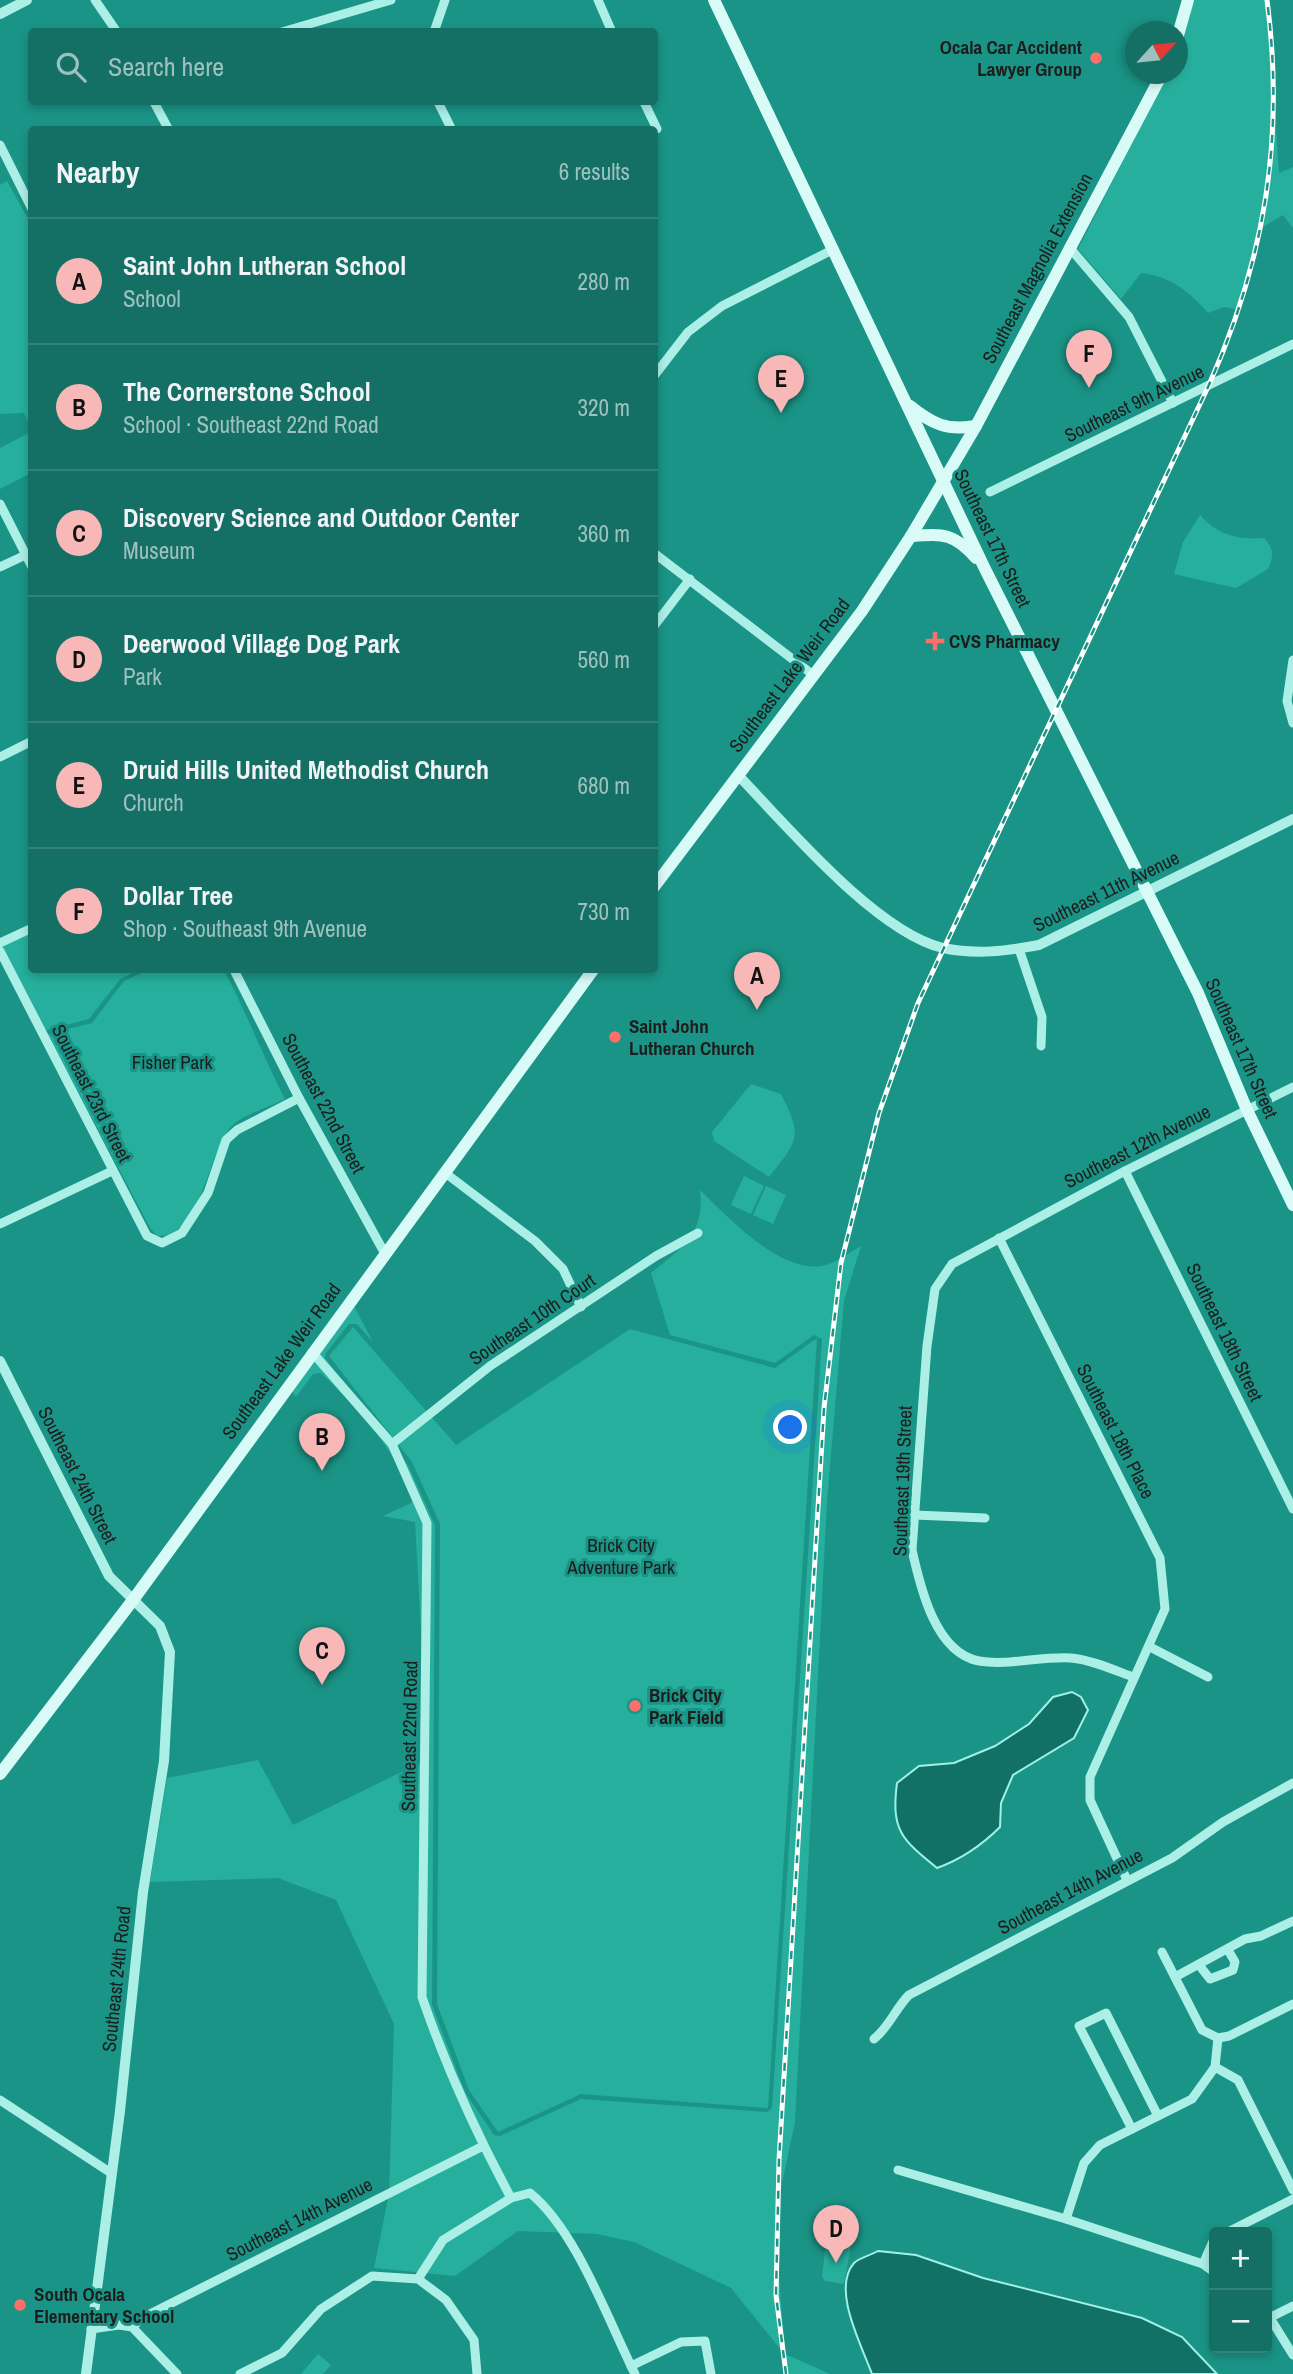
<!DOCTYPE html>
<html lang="en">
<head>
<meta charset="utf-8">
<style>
	:root { --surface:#146f64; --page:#21776d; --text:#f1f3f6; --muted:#9dc1bf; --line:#338178; --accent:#f7b8b7 }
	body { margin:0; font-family:"Archivo Narrow",sans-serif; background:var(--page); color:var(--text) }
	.controls { position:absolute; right:21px; bottom:21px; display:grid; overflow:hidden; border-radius:7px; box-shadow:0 4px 10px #0003 }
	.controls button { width:63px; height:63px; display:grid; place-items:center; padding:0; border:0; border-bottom:2px solid var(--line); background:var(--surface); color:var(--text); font:35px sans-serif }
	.compass { position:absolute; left:1125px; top:21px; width:63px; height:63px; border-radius:50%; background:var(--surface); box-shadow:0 4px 10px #0003; rotate:63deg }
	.you { position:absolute; left:791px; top:1428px; width:24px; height:24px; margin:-18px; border:5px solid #fff; border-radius:50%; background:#1a73e8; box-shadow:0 0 0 10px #1a73e833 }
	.badge { display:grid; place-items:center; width:46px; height:46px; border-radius:50%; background:var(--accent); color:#111; font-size:23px; font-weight:700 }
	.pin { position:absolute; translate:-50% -58px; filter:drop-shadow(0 2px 4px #0008) }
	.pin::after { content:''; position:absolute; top:37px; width:24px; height:21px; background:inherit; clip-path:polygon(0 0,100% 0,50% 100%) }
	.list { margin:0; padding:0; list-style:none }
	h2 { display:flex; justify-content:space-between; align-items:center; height:91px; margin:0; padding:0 28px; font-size:30px }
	h2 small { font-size:23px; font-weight:400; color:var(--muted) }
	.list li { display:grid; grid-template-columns:46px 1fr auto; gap:21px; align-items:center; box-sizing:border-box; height:126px; padding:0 28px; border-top:2px solid var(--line) }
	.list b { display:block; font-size:26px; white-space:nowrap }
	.list p { margin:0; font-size:23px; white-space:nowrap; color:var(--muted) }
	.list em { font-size:23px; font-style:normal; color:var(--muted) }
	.icon { flex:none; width:38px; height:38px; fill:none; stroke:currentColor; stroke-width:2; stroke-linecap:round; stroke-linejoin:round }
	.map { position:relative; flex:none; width:1293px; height:2374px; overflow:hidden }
	.search { position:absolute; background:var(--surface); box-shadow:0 4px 10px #0003; left:28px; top:28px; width:630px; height:77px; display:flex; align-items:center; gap:18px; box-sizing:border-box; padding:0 24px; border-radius:7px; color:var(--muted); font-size:26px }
	.panel { position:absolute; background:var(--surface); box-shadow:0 4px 10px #0003; left:28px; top:126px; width:630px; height:847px; border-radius:7px }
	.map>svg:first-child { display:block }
	.green { fill:#26af9d }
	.water { fill:#127167; stroke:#9ff1e6; stroke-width:2 }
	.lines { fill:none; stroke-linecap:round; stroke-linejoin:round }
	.minor { stroke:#acefe7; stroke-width:9 }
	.tertiary { stroke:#acefe7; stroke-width:10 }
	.secondary { stroke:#d9fbf7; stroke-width:12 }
	.rail-casing { stroke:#fff; stroke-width:5 }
	.rail { stroke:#1a9486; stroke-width:2.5; stroke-dasharray:8; stroke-linecap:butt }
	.poi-dot { fill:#ff6f6a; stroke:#1a9486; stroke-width:2.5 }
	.labels { text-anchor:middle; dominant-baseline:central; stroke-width:6; stroke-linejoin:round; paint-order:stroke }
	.poi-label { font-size:19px; font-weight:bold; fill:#1d1d1d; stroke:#1a9486; text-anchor:start }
	.street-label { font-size:19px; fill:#1d1d1d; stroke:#1a9486 }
	.park-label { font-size:19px; fill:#1b1d1c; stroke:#1a9486 }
</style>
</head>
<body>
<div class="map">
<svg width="1293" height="2374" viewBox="0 0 1293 2374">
	<rect width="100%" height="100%" fill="#1a9486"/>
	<g class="green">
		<path d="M1193,0H1267L1279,173L1293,167V228L1283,215L1263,227L1241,310L1224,307L1208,313C1188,291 1171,276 1141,273L1121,299L1078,249L1168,74H1178V52Z"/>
		<path d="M7,181L31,224V428L24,413L0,414V185Z"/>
		<path d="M31,432V473L0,489V448Z"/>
		<path d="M1200,515C1217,535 1238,540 1264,538C1274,549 1274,556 1268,569L1236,588L1174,574L1183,542Z"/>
		<path d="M31,925L32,970H138L120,979L89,1019L47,1030L44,1036L0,950V941Z"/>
		<path d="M148,970H224C246,1012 263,1056 285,1099C270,1107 244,1114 232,1126C208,1150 202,1238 157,1236L150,1228L48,1034L92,1023L124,981Z"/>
		<path d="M751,1084L781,1094C803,1137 798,1141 769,1177L714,1141L712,1132Z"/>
		<path d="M744,1176L764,1186L751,1214L731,1205Z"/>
		<path d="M766,1186L786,1195L773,1224L753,1215Z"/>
		<path d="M700,1190C728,1217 779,1273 822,1266C834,1264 850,1252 861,1246L844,1301L827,1501L795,2122L781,2188L778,2264L785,2354L830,2374H787L785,2355L731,2288L634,2242L597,2234L518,2231L455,2276L374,2268L389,2194L394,2024L336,1900L278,1878L150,1882L167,1778L258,1760L293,1825L428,1759L415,1522L383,1516L411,1503L414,1497C391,1445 361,1412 321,1373L313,1374L296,1397L291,1389L353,1304L373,1342L357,1324H349L326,1353L325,1358L408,1465L435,1525L432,2005L465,2092L494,2135L500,2136L581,2099L767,2112L772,2108L822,1339L814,1335L775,1363L670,1335L651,1273C682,1247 705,1235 700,1190Z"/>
		<path d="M353,1327L456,1445L630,1329L775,1368L817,1338L768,2108L581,2094L498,2132L469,2090L437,2004L440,1524L412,1462L329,1356Z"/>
		<path d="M833,2236L851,2245L844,2284L825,2281L822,2277L826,2241Z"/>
		<path d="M318,2354L331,2365L323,2374H301Z"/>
	</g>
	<g class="water">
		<path d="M1072,1692L1081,1697L1088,1710L1074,1738L1013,1775L1001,1803L1000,1827C981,1846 962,1859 937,1868C901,1839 891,1830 897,1783L919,1766L954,1763L995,1746L1029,1724L1053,1697Z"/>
		<path d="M878,2251L916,2255L983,2278L1142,2318L1182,2337L1217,2374H872C862,2346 831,2289 854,2263C859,2258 871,2255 878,2251Z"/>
	</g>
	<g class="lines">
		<g class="minor">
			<path d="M95,0L117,32"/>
			<path d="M598,0L612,32"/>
			<path d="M282,32L391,0"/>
			<path d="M434,32L445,0"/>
			<path d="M154,102L169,130"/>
			<path d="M438,102L452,130"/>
			<path d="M644,102L657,129L654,130"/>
			<path d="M0,145L32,209"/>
			<path d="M1069,247L1129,317L1173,403"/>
			<path d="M654,376L688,332L722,306L834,249"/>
			<path d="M990,492L1293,344"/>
			<path d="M0,504L32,567"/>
			<path d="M654,553L812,674"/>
			<path d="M0,567L32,552"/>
			<path d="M654,626L690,579"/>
			<path d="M1293,660L1287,701L1293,723"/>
			<path d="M0,757L32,741"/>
			<path d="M0,943L32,928"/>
			<path d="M1019,949L1042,1017L1041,1046"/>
			<path d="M0,951L147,1236L162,1243L182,1233L208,1193L226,1140L237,1130L299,1098"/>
			<path d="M234,970L299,1098L384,1252"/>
			<path d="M1125,1171L1293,1509"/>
			<path d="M444,1172L535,1241L563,1269L581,1307"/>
			<path d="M0,1224L112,1171"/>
			<path d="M999,1238L1160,1558L1165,1609L1090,1777V1800L1127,1880"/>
			<path d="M312,1352L392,1444L427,1523L422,1997C446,2067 476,2133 511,2198L443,2240L418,2279"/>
			<path d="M392,1444L490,1366L656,1256L698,1233"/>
			<path d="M915,1515L985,1518"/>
			<path d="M1150,1647L1208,1677"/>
			<path d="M1133,1677C1114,1670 1092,1660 1071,1658C1041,1656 1008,1666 979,1661C935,1653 920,1586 912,1550L927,1346L935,1289L952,1264L1125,1171L1293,1087"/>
			<path d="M1162,1952L1202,2030L1218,2038L1229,2036L1293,2004"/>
			<path d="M1199,1965L1210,1979L1233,1970L1235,1962L1228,1950"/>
			<path d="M1175,1977L1245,1939L1261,1936L1293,1921"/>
			<path d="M874,2039C890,2026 895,2009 909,1995L1172,1858L1223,1822L1293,1783"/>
			<path d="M1215,2067L1238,2080L1293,2190"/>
			<path d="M0,2100L111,2173"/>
			<path d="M1132,2129L1079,2026L1106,2013L1158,2116"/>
			<path d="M898,2170L1066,2219L1203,2264L1214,2272"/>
			<path d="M511,2198L530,2193C576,2230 608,2320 635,2374"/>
			<path d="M1066,2219L1084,2163L1100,2145L1192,2099L1215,2067L1218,2038"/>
			<path d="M1228,2232L1293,2199"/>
			<path d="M1203,2264L1214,2239"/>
			<path d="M1267,2313L1293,2355"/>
			<path d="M1271,2317L1293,2306"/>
			<path d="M132,2327L144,2317L483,2146"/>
			<path d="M91,2329L119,2325L132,2327L177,2374"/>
			<path d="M631,2366L681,2342L705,2341L711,2374"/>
			<path d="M240,2374L282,2353L321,2309L372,2276L418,2279L446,2300L474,2340L477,2374"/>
		</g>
		<g class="tertiary">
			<path d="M0,14L27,0"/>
			<path d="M738,775C786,825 876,932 943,948C976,955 1006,951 1039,945L1293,819"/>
			<path d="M0,1361L109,1576L160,1626L170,1652L164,1761L143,1892L120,2111L86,2374"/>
		</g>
		<g class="secondary">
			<path d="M714,0L985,569L1198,993L1247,1110L1293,1205"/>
			<path d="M1178,35L1188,0"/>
			<path d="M910,406C932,424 947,431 976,426"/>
			<path d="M911,536C944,534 954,533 976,558"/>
			<path d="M654,887L862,611L911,536L976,426L1162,74"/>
			<path d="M0,1774L133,1600L593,970"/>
		</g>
		<defs>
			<path id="rail" d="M786,2374L776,2295L779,2160L824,1408L841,1263L879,1113L918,1003L1208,387C1265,260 1285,138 1267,0"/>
		</defs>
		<use href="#rail" class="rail-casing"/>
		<use href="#rail" class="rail"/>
	</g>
	<g class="poi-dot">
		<circle cx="1096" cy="58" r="7"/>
		<path d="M931.5 630.5h7v7h7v7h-7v7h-7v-7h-7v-7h7z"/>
		<circle cx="615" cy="1037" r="7"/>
		<circle cx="635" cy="1706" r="7"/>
		<circle cx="20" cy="2305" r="7"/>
	</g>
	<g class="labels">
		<g class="poi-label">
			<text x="1082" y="47" text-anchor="end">Ocala Car Accident<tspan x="1082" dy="22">Lawyer Group</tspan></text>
			<text x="949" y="641">CVS Pharmacy</text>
			<text x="629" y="1026">Saint John<tspan x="629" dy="22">Lutheran Church</tspan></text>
			<text x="649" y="1695">Brick City<tspan x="649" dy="22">Park Field</tspan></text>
			<text x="34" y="2294">South Ocala<tspan x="34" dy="22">Elementary School</tspan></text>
		</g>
		<g class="street-label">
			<text transform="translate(1037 268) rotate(-62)">Southeast Magnolia Extension</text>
			<text transform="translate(1134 403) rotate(-26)">Southeast 9th Avenue</text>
			<text transform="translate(993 538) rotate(64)">Southeast 17th Street</text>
			<text transform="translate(789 675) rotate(-53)">Southeast Lake Weir Road</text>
			<text transform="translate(1106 891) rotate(-26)">Southeast 11th Avenue</text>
			<text transform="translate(1242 1048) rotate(66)">Southeast 17th Street</text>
			<text transform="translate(92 1093) rotate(63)">Southeast 23rd Street</text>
			<text transform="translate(324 1103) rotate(62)">Southeast 22nd Street</text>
			<text transform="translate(1137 1146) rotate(-27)">Southeast 12th Avenue</text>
			<text transform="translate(532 1319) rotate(-34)">Southeast 10th Court</text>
			<text transform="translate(1225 1332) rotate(64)">Southeast 18th Street</text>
			<text transform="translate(281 1361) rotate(-54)">Southeast Lake Weir Road</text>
			<text transform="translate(1116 1431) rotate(63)">Southeast 18th Place</text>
			<text transform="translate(78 1475) rotate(63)">Southeast 24th Street</text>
			<text transform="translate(902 1481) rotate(-88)">Southeast 19th Street</text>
			<text transform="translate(409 1736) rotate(-89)">Southeast 22nd Road</text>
			<text transform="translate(1070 1891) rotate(-28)">Southeast 14th Avenue</text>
			<text transform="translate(116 1979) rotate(-84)">Southeast 24th Road</text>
			<text transform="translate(299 2219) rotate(-27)">Southeast 14th Avenue</text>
		</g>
		<g class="park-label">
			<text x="172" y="1062">Fisher Park</text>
			<text x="621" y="1545">Brick City<tspan x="621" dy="22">Adventure Park</tspan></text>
		</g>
	</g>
</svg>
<div class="controls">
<button>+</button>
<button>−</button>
</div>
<svg class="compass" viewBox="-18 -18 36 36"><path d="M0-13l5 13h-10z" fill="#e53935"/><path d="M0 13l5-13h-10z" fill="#9dc1bf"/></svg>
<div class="you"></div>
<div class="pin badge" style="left:757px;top:1010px">A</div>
<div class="pin badge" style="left:322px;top:1471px">B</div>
<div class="pin badge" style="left:322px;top:1685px">C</div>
<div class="pin badge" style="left:836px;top:2263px">D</div>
<div class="pin badge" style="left:781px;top:413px">E</div>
<div class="pin badge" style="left:1089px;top:388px">F</div>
<div class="search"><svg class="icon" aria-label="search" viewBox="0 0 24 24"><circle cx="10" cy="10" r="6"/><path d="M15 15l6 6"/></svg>Search here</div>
<section class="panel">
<h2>Nearby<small>6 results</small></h2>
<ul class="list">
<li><span class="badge">A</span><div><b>Saint John Lutheran School</b><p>School</p></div><em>280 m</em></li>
<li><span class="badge">B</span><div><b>The Cornerstone School</b><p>School · Southeast 22nd Road</p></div><em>320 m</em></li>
<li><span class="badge">C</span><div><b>Discovery Science and Outdoor Center</b><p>Museum</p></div><em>360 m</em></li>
<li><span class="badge">D</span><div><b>Deerwood Village Dog Park</b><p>Park</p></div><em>560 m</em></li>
<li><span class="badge">E</span><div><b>Druid Hills United Methodist Church</b><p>Church</p></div><em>680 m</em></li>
<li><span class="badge">F</span><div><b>Dollar Tree</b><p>Shop · Southeast 9th Avenue</p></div><em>730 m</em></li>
</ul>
</section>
</div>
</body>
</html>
